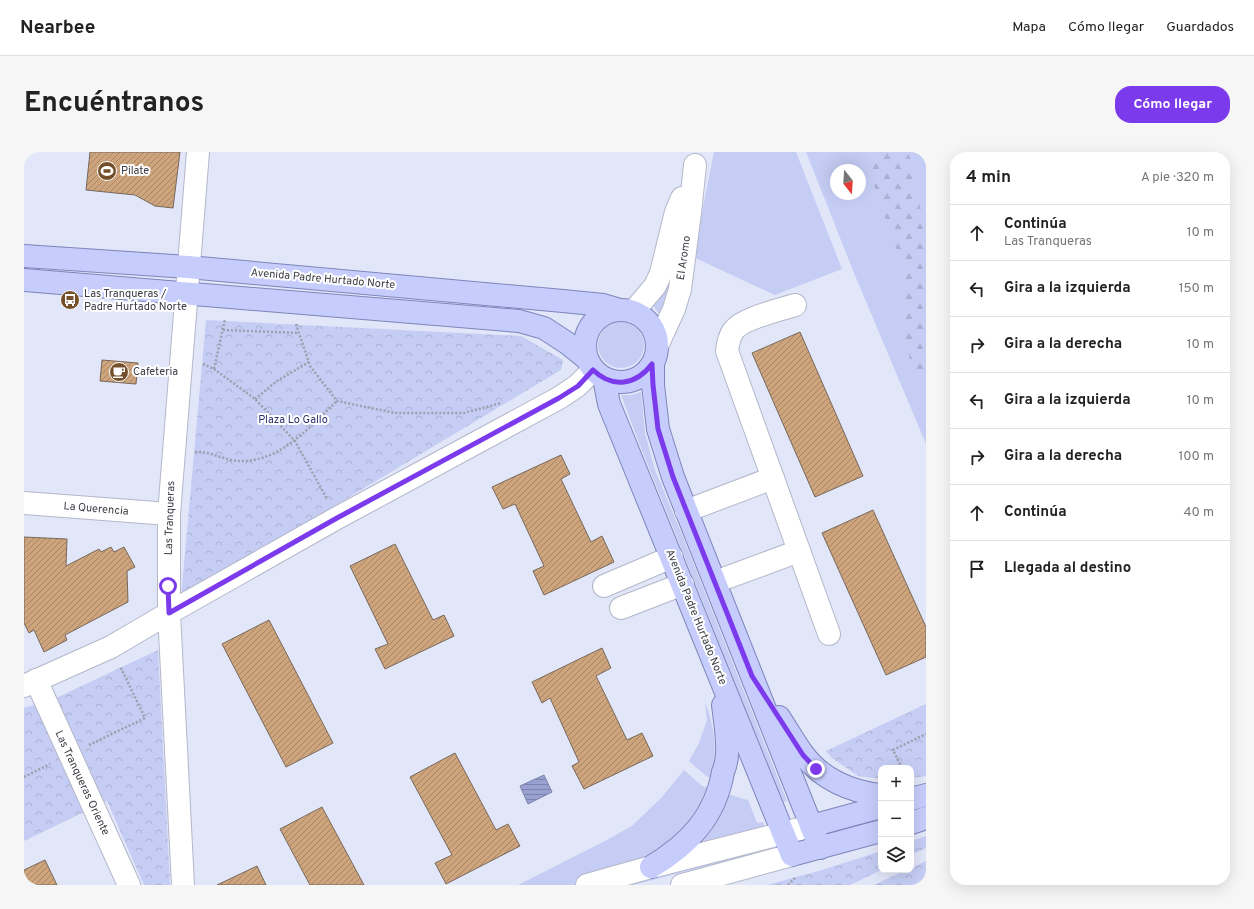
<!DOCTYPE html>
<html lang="es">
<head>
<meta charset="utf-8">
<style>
	:root { --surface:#fff; --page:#f6f6f6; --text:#222; --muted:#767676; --line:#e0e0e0; --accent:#7c3aed }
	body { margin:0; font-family:Overpass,sans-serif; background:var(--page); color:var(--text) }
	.controls { position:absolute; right:12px; bottom:12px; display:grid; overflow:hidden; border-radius:8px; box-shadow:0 4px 16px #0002 }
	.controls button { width:36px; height:36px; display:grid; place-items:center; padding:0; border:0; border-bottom:1px solid var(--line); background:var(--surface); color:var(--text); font:20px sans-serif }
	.compass { position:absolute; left:806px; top:12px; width:36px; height:36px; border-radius:50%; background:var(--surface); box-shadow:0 4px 16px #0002; rotate:163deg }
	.stop { position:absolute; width:12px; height:12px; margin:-9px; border:3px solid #7c3aed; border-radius:50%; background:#fff }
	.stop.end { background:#7c3aed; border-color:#fff; box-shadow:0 1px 4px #0008 }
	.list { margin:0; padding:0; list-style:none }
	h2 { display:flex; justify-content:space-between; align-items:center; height:52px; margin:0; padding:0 16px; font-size:17px }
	h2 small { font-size:13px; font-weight:400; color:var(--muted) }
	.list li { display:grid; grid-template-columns:26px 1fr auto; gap:12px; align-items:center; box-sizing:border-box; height:56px; padding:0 16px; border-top:1px solid var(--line) }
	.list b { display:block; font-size:15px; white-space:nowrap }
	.list p { margin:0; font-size:13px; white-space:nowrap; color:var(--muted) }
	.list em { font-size:13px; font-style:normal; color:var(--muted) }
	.icon { flex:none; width:22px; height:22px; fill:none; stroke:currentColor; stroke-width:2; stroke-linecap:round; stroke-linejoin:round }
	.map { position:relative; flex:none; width:902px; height:733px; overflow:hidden; border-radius:16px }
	header { display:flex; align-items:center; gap:24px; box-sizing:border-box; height:56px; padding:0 20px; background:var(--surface); border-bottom:1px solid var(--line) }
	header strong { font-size:19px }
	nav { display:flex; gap:22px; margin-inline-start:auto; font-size:14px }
	.intro { display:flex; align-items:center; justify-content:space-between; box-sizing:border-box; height:96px; padding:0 24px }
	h1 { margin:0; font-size:28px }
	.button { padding:10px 18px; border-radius:16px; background:var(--accent); color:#fff; font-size:14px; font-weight:700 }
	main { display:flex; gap:24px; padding:0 24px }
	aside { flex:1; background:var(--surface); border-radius:16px; box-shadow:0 4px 16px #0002 }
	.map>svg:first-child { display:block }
	.green { fill:#c5cdf4; fill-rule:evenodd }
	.forest { fill:url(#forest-firs) }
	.park { fill:url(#park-crowns) }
	.water { fill:url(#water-rules); stroke:#7c83a7 }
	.building { fill:url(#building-hatch); stroke:#76685b }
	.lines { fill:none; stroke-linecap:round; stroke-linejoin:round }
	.minor-casing { stroke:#b3b7c9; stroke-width:24 }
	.major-casing { stroke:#7d85ba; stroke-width:24 }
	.path { stroke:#9c9fad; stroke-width:2.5; stroke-dasharray:2 2; stroke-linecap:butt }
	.minor { stroke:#fff; stroke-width:22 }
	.major { stroke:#c6cdfc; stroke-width:22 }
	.route { stroke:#7c3aed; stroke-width:5 }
	.labels { text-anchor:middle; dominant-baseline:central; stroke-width:4; stroke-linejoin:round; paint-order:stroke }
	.poi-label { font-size:11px; fill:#3b3c44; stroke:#fff; text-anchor:start }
	.street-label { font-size:11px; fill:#3b3c44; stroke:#fff }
	.park-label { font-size:11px; fill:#2c306c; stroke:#fff }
</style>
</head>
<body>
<header>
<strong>Nearbee</strong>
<nav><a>Mapa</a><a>Cómo llegar</a><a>Guardados</a></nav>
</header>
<div class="intro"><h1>Encuéntranos</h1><a class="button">Cómo llegar</a></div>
<main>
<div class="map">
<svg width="902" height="733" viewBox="0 0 902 733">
	<defs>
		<pattern id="forest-firs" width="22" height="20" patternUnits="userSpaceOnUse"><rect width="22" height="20" fill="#c5cdf4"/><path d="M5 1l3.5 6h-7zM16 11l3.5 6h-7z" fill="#aab1d2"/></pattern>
		<pattern id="park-crowns" width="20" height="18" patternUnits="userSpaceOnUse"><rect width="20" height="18" fill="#c5cdf4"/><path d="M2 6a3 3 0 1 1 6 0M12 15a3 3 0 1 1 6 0" fill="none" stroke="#aab1d2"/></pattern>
		<pattern id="water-rules" width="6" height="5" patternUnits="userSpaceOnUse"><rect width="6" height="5" fill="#98a1d2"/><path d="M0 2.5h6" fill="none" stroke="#7d84ac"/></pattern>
		<pattern id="building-hatch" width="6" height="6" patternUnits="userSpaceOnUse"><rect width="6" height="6" fill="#cea47d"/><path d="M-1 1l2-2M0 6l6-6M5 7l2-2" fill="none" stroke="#a88768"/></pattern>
	</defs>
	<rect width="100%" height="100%" fill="#e2e6f9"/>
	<g class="green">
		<path d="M690,0H772L818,117L751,143L669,105Z"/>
		<path d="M782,0H902V292L830,121ZM812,18H836V42H812Z"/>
		<path d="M641,134L648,138L639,167L629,154L635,147Z"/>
		<circle cx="597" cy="193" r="23"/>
		<path d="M617,240L621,281L631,318L659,385L763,649L759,650L615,291L597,243H607Z"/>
		<path d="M681,550C691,575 693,600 688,626L682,624L665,609L675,591L683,568Z"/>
		<path d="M660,618L678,634L687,636L659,685L606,719L551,733H494L581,689L608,674L638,645Z"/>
		<path d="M703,642L724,648L733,671L739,670L742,679L671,699C689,678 696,669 703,642Z"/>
		<path d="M730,700V702L609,733H602Z"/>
	</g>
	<path class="forest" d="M852,0H883L888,9L892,39L902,76V236L886,208L880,179L881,163L879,118L847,25Z"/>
	<g class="park">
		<path d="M182,168L497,184L539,208L537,218L157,446Z"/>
		<path d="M134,498L146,733H120L83,649L0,689V556L32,546Z"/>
		<path d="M902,552V624L887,626V616H857V627L834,624L808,606L802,599Z"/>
		<path d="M902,684V696L887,703V689Z"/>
		<path d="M857,699V718L826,733H743L798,718Z"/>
		<path d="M902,709V733H850L882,718H887V716Z"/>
	</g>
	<path class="water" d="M520,623L528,640L504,652L496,634Z"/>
	<g class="building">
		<path d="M66,0H156L149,56L131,54L111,43L62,38Z"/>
		<path d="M776,180L839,324L791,345L728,201Z"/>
		<path d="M78,208L114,211L112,232L76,229Z"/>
		<path d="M537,303L546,322L537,327L567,390L578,384L590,410L520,443L509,419L520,414L491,352L479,357L468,335Z"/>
		<path d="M849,358L902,475V505L862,523L798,381Z"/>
		<path d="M0,385L43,387L42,414L75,397L77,400L87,395L90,400L100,395L111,415L103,419L104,450L41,483L43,488L20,500L10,478L5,481L0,471Z"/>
		<path d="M371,392L409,468L420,463L430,484L361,517L351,497L364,492L326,414Z"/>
		<path d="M245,468L309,591L262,615L198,492Z"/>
		<path d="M578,496L587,516L572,524L603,588L618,581L629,604L560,637L548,614L555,610L526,546L518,551L508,530Z"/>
		<path d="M431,601L472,678L484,672L496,694L422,732L411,711L428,703L386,625Z"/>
		<path d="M298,655L340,733H286L256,677Z"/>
		<path d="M21,708L33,733H0V718Z"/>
		<path d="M233,714L242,733H193Z"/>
	</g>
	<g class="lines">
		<defs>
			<g id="minor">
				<path d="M771,153C756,158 719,166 710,178C705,184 704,192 703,199L805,482"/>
				<path d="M609,160L631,134L637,121L652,60L658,46"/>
				<path d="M633,194L650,157L656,137L666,61L671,13"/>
				<path d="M0,351L145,362"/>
				<path d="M662,359L749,326"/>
				<path d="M691,430L775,399"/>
				<path d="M580,434L648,405"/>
				<path d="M597,456L659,432"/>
				<path d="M12,528L105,733"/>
				<path d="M0,534L87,495L145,461L313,366L535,246L553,234L569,218"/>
				<path d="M159,733L145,461V362L174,0"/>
				<path d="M563,733L627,715L787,674"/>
				<path d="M658,733L768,703"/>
			</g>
			<g id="major">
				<path d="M0,104L164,115L539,149L579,153L596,158"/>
				<path d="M0,128L495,169L520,176L543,191L563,207"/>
				<circle cx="597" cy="194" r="36"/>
				<path d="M629,212V233L634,277L649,325L796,696"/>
				<path d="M580,226L585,252L768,703L857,679"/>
				<path d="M755,565C763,577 770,590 779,602C797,627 827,640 857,643"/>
				<path d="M887,647L902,643"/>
				<path d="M887,671L902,666"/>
				<path d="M787,674L857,655"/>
				<path d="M627,715C665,692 691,665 699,620C701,615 703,608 703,602C704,586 701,569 699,553"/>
			</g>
		</defs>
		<use href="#minor" class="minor-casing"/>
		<use href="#major" class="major-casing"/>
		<g class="path">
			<path d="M272,172L286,214L313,249L371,261H440L477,251"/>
			<path d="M199,178L275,181"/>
			<path d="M179,212L190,217L231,247L271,289L303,347"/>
			<path d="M190,217L201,167"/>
			<path d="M231,247L253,229L285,210"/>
			<path d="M171,300C187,299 201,309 216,309C257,310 285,275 313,249"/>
			<path d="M65,593L121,566L96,514"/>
			<path d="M878,616L869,598L902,582"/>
			<path d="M0,625L26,612"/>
			<path d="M764,733L771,726"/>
		</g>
		<use href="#minor" class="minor"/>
		<use href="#major" class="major"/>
	</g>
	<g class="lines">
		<path class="route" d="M144,434L145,461L313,366L535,246L554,234L569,218C589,237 612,233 628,212L629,233L634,277L649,325L728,524L779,603L792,617"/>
	</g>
	<defs>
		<symbol id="stadium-disc" viewBox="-11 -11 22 22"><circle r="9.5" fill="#744f2a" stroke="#fff"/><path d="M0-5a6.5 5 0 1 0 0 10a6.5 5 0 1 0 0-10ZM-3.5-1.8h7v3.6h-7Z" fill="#fff"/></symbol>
		<symbol id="bus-disc" viewBox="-11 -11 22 22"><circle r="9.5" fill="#744f2a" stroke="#fff"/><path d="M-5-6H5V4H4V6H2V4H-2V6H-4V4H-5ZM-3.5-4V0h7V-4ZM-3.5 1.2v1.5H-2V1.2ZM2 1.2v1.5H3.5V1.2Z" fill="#fff"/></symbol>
		<symbol id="cafe-disc" viewBox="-11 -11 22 22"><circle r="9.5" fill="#744f2a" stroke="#fff"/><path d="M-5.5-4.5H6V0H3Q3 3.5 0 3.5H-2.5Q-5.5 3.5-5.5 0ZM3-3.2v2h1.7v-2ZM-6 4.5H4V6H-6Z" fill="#fff"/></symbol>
	</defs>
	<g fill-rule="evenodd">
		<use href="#stadium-disc" x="72" y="8" width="22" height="22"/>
		<use href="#bus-disc" x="35" y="137" width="22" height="22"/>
		<use href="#cafe-disc" x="84" y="209" width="22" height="22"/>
	</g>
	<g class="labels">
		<g class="poi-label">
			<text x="97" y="19">Pilate</text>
			<text x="60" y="142">Las Tranqueras /<tspan x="60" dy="13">Padre Hurtado Norte</tspan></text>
			<text x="109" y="220">Cafeteria</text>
		</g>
		<g class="street-label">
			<text transform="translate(660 106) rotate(-82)">El Aromo</text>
			<text transform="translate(299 127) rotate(5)">Avenida Padre Hurtado Norte</text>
			<text transform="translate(72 357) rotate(5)">La Querencia</text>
			<text transform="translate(146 366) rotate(-88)">Las Tranqueras</text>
			<text transform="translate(672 465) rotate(68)">Avenida Padre Hurtado Norte</text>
			<text transform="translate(58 631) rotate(65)">Las Tranqueras Oriente</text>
		</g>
		<g class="park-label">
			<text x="269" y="268">Plaza Lo Gallo</text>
		</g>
	</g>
</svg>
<div class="controls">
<button>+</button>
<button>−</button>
<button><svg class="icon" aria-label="layers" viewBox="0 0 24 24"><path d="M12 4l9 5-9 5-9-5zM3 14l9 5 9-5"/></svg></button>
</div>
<svg class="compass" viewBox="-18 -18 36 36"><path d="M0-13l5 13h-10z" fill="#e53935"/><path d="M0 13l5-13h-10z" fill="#767676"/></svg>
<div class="stop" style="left:144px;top:434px"></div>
<div class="stop end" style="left:792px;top:617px"></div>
</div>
<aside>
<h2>4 min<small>A pie · 320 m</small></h2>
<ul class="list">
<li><svg class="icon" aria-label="ahead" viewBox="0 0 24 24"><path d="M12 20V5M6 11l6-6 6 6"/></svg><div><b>Continúa</b><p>Las Tranqueras</p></div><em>10 m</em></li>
<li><svg class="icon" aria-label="left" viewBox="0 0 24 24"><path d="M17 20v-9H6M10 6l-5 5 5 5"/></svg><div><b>Gira a la izquierda</b></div><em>150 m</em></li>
<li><svg class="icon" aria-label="right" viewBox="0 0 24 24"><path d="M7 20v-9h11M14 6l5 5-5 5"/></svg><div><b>Gira a la derecha</b></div><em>10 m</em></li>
<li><svg class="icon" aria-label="left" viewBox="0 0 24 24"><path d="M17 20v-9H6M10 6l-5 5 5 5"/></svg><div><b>Gira a la izquierda</b></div><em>10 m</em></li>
<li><svg class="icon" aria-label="right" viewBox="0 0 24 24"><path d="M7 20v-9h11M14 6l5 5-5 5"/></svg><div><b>Gira a la derecha</b></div><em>100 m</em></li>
<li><svg class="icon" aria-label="ahead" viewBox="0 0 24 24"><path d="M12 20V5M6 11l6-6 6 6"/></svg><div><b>Continúa</b></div><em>40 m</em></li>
<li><svg class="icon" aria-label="arrive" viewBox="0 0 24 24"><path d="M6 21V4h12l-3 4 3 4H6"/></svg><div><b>Llegada al destino</b></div></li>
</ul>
</aside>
</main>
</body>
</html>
